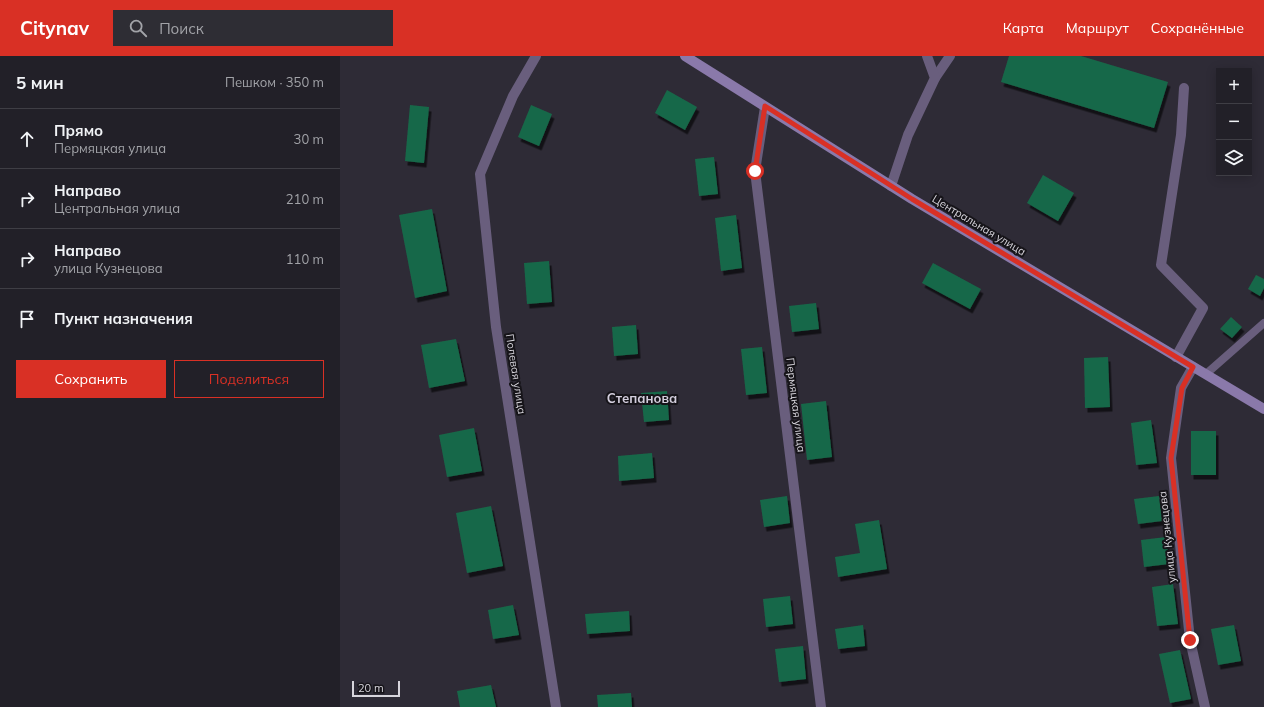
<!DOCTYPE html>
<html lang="ru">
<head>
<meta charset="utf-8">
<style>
	:root { --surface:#222028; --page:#2e2d34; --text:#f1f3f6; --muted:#a2a3a8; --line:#3f3e45; --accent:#d93025 }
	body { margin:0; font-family:Mulish,sans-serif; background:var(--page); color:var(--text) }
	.controls { position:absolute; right:12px; top:12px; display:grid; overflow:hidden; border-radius:0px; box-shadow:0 2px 10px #0003 }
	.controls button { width:36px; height:36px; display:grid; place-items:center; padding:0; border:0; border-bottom:1px solid var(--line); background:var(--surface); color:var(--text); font:20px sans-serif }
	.scale { position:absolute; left:12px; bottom:10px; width:48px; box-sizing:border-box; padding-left:4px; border:2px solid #d7d5dc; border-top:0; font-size:11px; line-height:14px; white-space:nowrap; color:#d7d5dc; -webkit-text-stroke:3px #161419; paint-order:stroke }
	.stop { position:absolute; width:12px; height:12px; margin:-9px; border:3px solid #d93025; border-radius:50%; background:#fff }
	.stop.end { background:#d93025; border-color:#fff; box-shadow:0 1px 4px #0008 }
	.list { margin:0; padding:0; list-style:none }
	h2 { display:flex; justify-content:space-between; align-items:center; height:52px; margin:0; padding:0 16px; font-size:17px }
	h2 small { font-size:13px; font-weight:400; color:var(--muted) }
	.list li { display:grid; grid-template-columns:26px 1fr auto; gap:12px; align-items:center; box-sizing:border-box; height:60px; padding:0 16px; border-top:1px solid var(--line) }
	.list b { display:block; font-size:15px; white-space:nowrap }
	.list p { margin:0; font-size:13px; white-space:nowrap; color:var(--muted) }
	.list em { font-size:13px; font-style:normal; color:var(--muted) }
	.actions { display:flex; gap:8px; padding:12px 16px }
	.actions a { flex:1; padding:9px 0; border:1px solid var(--accent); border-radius:0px; text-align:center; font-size:14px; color:var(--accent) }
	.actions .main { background:var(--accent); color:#fff }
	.icon { flex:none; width:22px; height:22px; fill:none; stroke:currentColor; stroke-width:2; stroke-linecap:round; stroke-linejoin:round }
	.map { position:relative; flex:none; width:924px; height:651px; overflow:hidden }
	header { display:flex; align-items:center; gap:24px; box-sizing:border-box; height:56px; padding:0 20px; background:var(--accent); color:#fff }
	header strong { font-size:19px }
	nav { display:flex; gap:22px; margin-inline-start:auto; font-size:14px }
	.search { width:280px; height:36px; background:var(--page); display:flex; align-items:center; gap:10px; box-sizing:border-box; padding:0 14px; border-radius:0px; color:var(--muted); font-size:15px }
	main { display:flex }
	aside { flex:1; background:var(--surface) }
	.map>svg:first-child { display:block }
	.building { fill:#196748; filter:url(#shadow) }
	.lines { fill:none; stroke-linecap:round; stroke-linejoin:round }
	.service { stroke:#695e7d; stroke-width:8 }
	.minor { stroke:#695e7d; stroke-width:10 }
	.secondary { stroke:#8a79aa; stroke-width:10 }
	.route { stroke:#d93025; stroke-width:5 }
	.labels { text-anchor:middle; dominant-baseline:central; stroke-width:4; stroke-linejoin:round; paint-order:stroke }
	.street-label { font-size:11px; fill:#d7d5dc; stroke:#161419 }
	.quarter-label { font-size:13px; font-weight:bold; fill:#d3cedd; stroke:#161419 }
</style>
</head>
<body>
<header>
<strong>Citynav</strong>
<div class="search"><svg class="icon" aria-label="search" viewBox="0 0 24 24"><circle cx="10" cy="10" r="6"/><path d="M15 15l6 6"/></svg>Поиск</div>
<nav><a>Карта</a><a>Маршрут</a><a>Сохранённые</a></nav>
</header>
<main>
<aside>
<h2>5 мин<small>Пешком · 350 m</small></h2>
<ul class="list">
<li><svg class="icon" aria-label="ahead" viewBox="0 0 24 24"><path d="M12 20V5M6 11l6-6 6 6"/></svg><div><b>Прямо</b><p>Пермяцкая улица</p></div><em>30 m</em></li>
<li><svg class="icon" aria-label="right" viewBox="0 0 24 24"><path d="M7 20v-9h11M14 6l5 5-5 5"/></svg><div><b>Направо</b><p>Центральная улица</p></div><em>210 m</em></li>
<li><svg class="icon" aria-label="right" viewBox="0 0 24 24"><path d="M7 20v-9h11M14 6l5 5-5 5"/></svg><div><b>Направо</b><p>улица Кузнецова</p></div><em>110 m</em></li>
<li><svg class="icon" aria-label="arrive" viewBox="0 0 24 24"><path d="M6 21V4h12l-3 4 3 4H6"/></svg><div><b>Пункт назначения</b></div></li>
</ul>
<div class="actions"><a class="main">Сохранить</a><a>Поделиться</a></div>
</aside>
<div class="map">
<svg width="924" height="651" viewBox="0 0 924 651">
	<defs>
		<filter id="shadow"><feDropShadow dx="2.5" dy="4.5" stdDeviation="0" flood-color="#0009"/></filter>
	</defs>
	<rect width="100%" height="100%" fill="#2e2b36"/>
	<g class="building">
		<path d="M669,0H741L828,26L814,72L661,26Z"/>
		<path d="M327,34L357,51L345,74L315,57Z"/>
		<path d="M70,49L89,51L84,107L65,105Z"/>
		<path d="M191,49L212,58L199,90L178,81Z"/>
		<path d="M374,101L378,138L359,140L355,103Z"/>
		<path d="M703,119L734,137L718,165L687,147Z"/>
		<path d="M92,153L107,235L75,242L59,159Z"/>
		<path d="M396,159L402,212L381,215L375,162Z"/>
		<path d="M209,205L212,246L187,248L184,207Z"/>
		<path d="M593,207L641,233L630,253L582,227Z"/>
		<path d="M916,219L924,223V232L920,240L908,233Z"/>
		<path d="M476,247L479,273L452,276L449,250Z"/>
		<path d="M891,261L902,271L892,282L880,273Z"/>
		<path d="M296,269L298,298L274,300L272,271Z"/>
		<path d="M116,283L125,325L89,332L81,289Z"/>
		<path d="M422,291L427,337L406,339L401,293Z"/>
		<path d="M768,301L770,351L745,352L744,302Z"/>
		<path d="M327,335L329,364L304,366L301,337Z"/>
		<path d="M486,345L492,401L467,404L461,348Z"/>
		<path d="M811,364L817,407L796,409L791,367Z"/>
		<path d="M134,372L142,415L107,421L99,379Z"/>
		<rect x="851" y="375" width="25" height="44"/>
		<path d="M312,397L314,422L279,425L278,400Z"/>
		<path d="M447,440L450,467L424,471L420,444Z"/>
		<path d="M819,440L822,465L798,468L794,443Z"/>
		<path d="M151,450L163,510L127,517L116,457Z"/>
		<path d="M539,464L547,513L498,521L495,501L520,497L515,468Z"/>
		<path d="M826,481L829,508L804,511L801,484Z"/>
		<path d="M833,528L838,568L817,570L812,531Z"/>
		<path d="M450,540L453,568L426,571L423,543Z"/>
		<path d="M173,549L179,579L153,583L148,554Z"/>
		<path d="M289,555L290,575L247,578L245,558Z"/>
		<path d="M523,569L525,590L498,593L495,573Z"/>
		<path d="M894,569L901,605L878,609L871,573Z"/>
		<path d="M463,590L466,623L439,626L435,593Z"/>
		<path d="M840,594L851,643L830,647L819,598Z"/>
		<path d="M151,629L156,651H120L117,635Z"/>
		<path d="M291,637L292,651H258L257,639Z"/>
	</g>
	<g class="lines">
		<path class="service" d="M866,318L924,267"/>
		<g class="minor">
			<path d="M196,0L173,40L140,118L156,271L216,651"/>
			<path d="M595,22L610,0"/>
			<path d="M425,51L415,115L481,651"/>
			<path d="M551,130L568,79L595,22L587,0"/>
			<path d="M836,301L863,252L821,209L841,79L844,32"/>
			<path d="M853,311L841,332L831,402L850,584L865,651"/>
		</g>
		<path class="secondary" d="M345,0L572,143L924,353"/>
	</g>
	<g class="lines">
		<path class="route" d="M415,115L425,50L572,143L853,311L842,332L831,402L850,584"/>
	</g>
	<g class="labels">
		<g class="street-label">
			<text transform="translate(639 169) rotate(31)">Центральная улица</text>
			<text transform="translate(176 318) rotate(81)">Полевая улица</text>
			<text transform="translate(456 349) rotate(83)">Пермяцкая улица</text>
			<text transform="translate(827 481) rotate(-96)">улица Кузнецова</text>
		</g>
		<g class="quarter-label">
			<text x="302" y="342">Степанова</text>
		</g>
	</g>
</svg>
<div class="controls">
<button>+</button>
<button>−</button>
<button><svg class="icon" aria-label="layers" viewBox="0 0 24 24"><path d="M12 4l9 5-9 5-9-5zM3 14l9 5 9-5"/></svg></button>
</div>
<div class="scale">20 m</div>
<div class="stop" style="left:415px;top:115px"></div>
<div class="stop end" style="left:850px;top:584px"></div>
</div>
</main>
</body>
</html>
